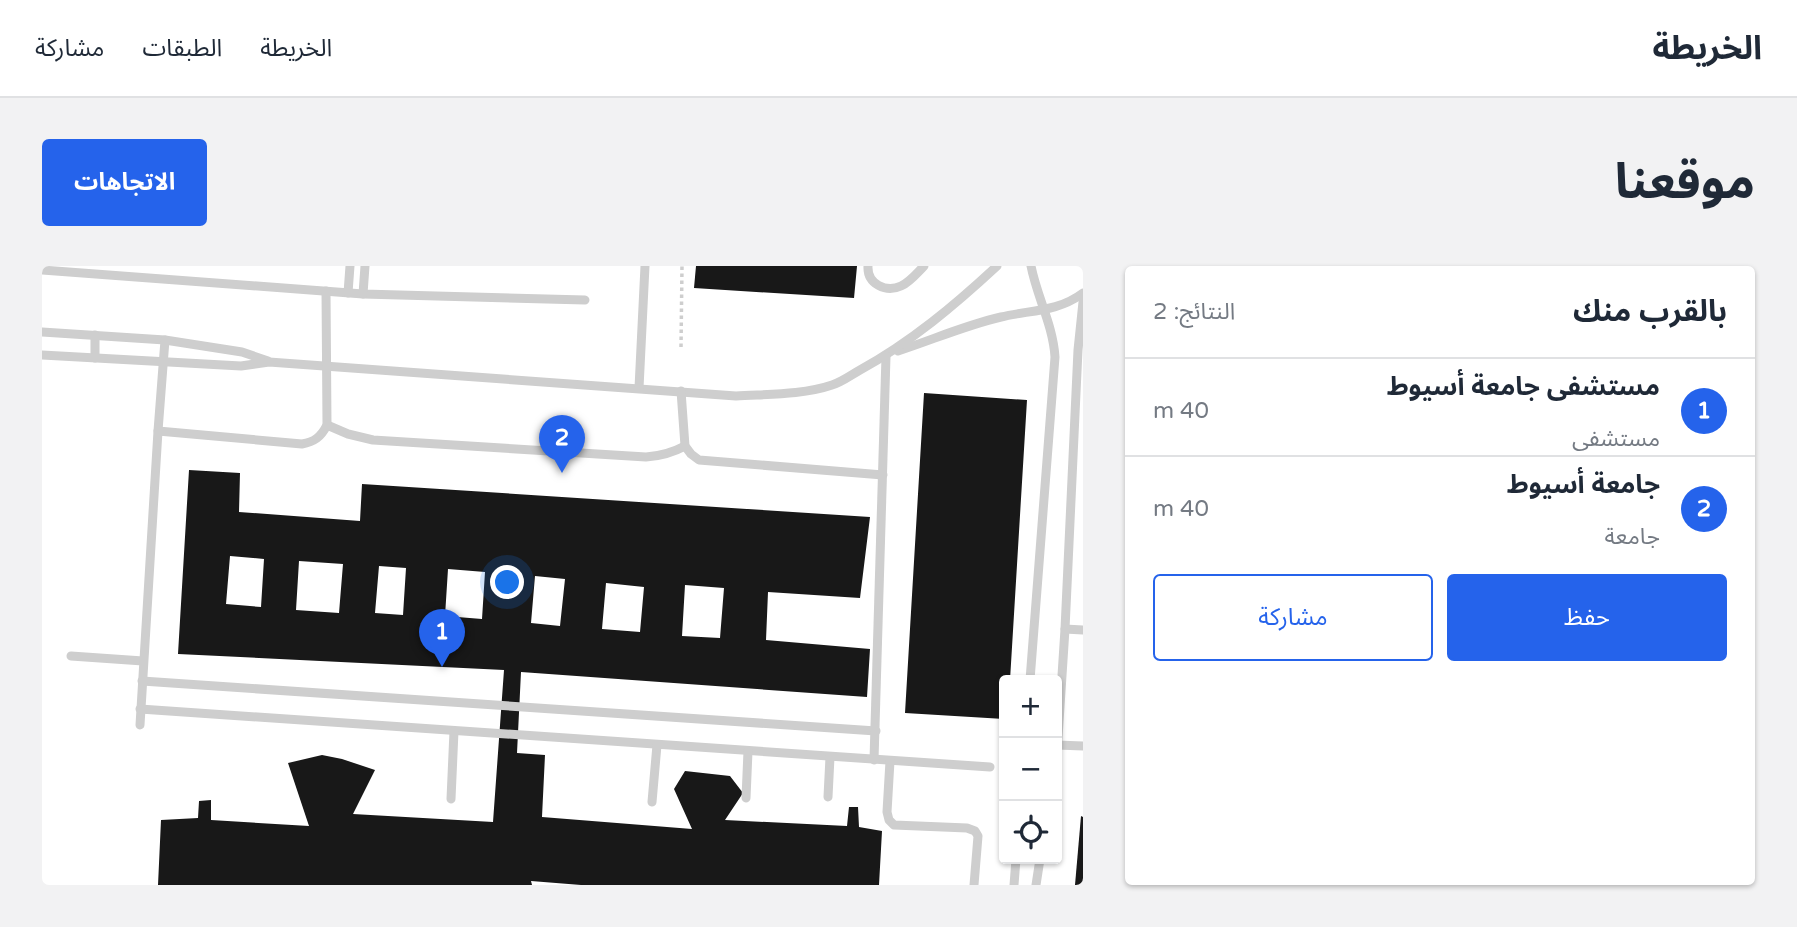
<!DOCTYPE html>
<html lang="ar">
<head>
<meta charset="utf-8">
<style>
	:root { --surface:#fff; --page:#f2f2f3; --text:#1f2937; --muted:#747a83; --line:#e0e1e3; --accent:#2563eb }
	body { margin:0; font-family:"Varela Round","Noto Sans Arabic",sans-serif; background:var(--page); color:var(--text); direction:rtl }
	.controls { position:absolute; right:21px; bottom:21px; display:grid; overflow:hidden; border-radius:7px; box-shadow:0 2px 5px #0004 }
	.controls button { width:63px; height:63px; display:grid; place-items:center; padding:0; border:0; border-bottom:2px solid var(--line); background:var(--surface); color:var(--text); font:35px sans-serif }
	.you { position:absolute; left:466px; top:317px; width:24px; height:24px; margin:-18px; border:5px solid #fff; border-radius:50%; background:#1a73e8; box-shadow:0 0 0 10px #1a73e833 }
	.badge { display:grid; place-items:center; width:46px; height:46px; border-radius:50%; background:var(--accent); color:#fff; font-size:23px; font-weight:700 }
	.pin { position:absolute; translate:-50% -58px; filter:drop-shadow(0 2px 4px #0008) }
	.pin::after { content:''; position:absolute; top:37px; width:24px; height:21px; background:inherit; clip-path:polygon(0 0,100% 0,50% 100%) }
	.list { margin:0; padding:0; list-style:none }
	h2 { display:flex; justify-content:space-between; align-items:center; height:91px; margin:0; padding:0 28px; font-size:30px }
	h2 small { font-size:23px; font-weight:400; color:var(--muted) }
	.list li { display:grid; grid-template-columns:46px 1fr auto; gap:21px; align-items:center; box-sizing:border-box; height:98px; padding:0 28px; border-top:2px solid var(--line) }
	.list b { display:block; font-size:26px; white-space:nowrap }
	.list p { margin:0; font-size:23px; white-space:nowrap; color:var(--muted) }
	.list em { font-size:23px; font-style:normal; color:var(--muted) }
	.actions { display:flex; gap:14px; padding:21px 28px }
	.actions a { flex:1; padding:16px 0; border:2px solid var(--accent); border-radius:7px; text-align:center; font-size:24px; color:var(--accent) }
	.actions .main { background:var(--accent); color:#fff }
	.icon { flex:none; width:38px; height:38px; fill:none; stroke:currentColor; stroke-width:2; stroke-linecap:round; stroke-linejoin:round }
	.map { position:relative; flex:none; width:1041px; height:619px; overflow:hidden; direction:ltr; border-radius:7px }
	header { display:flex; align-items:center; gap:42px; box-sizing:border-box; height:98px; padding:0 35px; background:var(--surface); border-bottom:2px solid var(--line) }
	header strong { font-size:33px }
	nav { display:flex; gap:38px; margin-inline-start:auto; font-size:24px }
	.intro { display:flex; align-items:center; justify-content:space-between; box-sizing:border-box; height:168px; padding:0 42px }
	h1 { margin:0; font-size:49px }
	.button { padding:18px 32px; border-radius:7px; background:var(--accent); color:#fff; font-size:24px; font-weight:700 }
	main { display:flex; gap:42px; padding:0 42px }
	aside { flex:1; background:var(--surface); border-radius:7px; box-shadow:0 2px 5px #0004 }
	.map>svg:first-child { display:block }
	.building { fill:#181818; fill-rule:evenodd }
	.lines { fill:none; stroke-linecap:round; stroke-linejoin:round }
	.path { stroke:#cecece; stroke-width:3.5; stroke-dasharray:3.5 3.5; stroke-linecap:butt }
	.service { stroke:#cecece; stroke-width:9 }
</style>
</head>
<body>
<header>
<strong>الخريطة</strong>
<nav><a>الخريطة</a><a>الطبقات</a><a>مشاركة</a></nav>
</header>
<div class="intro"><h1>موقعنا</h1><a class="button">الاتجاهات</a></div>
<main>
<aside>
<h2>بالقرب منك<small>النتائج: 2</small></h2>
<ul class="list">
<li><span class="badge">1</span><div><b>مستشفی جامعة أسيوط</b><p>مستشفى</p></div><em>40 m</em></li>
<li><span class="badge">2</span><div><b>جامعة أسيوط</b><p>جامعة</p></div><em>40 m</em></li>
</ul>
<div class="actions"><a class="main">حفظ</a><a>مشاركة</a></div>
</aside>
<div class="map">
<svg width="1041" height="619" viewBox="0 0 1041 619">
	<rect width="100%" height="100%" fill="#fff"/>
	<g class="building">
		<path d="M654,0H815L812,32L652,22Z"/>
		<path d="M882,127L985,134L968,414H962V453L863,447Z"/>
		<path d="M147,204L198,207L197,246L318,255L320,218L828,251L818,332L726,326L724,374L828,383L825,431L479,406L475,487L503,489L500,551L650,563L632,523L643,505L688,510L701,527L683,554L805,560L807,541H816L817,561L840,565L837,619H539L489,615L490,619H116L119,554L156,552L157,535L169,534V554L267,560L246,497L280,489L300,493L333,504L311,548L451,556L462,404L136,388ZM188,290L222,293L219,341L184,338ZM257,295L301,298L297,347L254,344ZM337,300L364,302L361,349L333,347ZM406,303L443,306L440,353L403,350ZM493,310L523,313L518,360L489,357ZM564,317L602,321L598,366L560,363ZM643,319L682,322L678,372L640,370Z"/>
		<path d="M1039,550L1041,551V619H1033Z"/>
	</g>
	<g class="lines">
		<path class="path" d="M639,81L640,0"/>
		<g class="service">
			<path d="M826,0C825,18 844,27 859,20C868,16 875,7 882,0"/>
			<path d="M0,4L321,28L543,34"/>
			<path d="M306,27L308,0"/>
			<path d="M321,28L323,0"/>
			<path d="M0,66L123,74L200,86L226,95"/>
			<path d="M53,69V92"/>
			<path d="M856,85C890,74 924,59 959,51C988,44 1016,46 1041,27"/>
			<path d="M0,89L199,100L227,96L694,130C724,128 761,129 790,119C800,116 809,109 818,104C869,76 913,39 955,0"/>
			<path d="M597,122L603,0"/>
			<path d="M639,125L643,180L649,188L657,194L841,209"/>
			<path d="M285,159L306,168L331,174L604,191C619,190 630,187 643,180"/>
			<path d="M116,165L260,178C272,176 279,171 285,159L284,25"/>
			<path d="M1023,363L1041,364"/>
			<path d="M29,390L101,395"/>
			<path d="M988,414L1013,91C1011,59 995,31 989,0"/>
			<path d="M100,415L834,465"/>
			<path d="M98,443L948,501"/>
			<path d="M98,459L116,165L123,74"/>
			<path d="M1015,479L1041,480"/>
			<path d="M1015,487L1023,363L1036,84L1041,36"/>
			<path d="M832,494L844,90"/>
			<path d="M848,495L845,546L847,554L852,559L925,562L933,565L936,570L932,619"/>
			<path d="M786,531L788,491"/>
			<path d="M704,532L706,485"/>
			<path d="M409,533L412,465"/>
			<path d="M610,536L615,479"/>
			<path d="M972,619L974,593"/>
			<path d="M994,619L998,593"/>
		</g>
	</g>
</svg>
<div class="controls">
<button>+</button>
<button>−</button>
<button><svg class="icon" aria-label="locate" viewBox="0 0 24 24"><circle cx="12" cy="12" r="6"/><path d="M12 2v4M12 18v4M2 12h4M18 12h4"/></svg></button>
</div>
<div class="you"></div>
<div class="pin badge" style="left:400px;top:401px">1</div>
<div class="pin badge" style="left:520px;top:207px">2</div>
</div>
</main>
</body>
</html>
